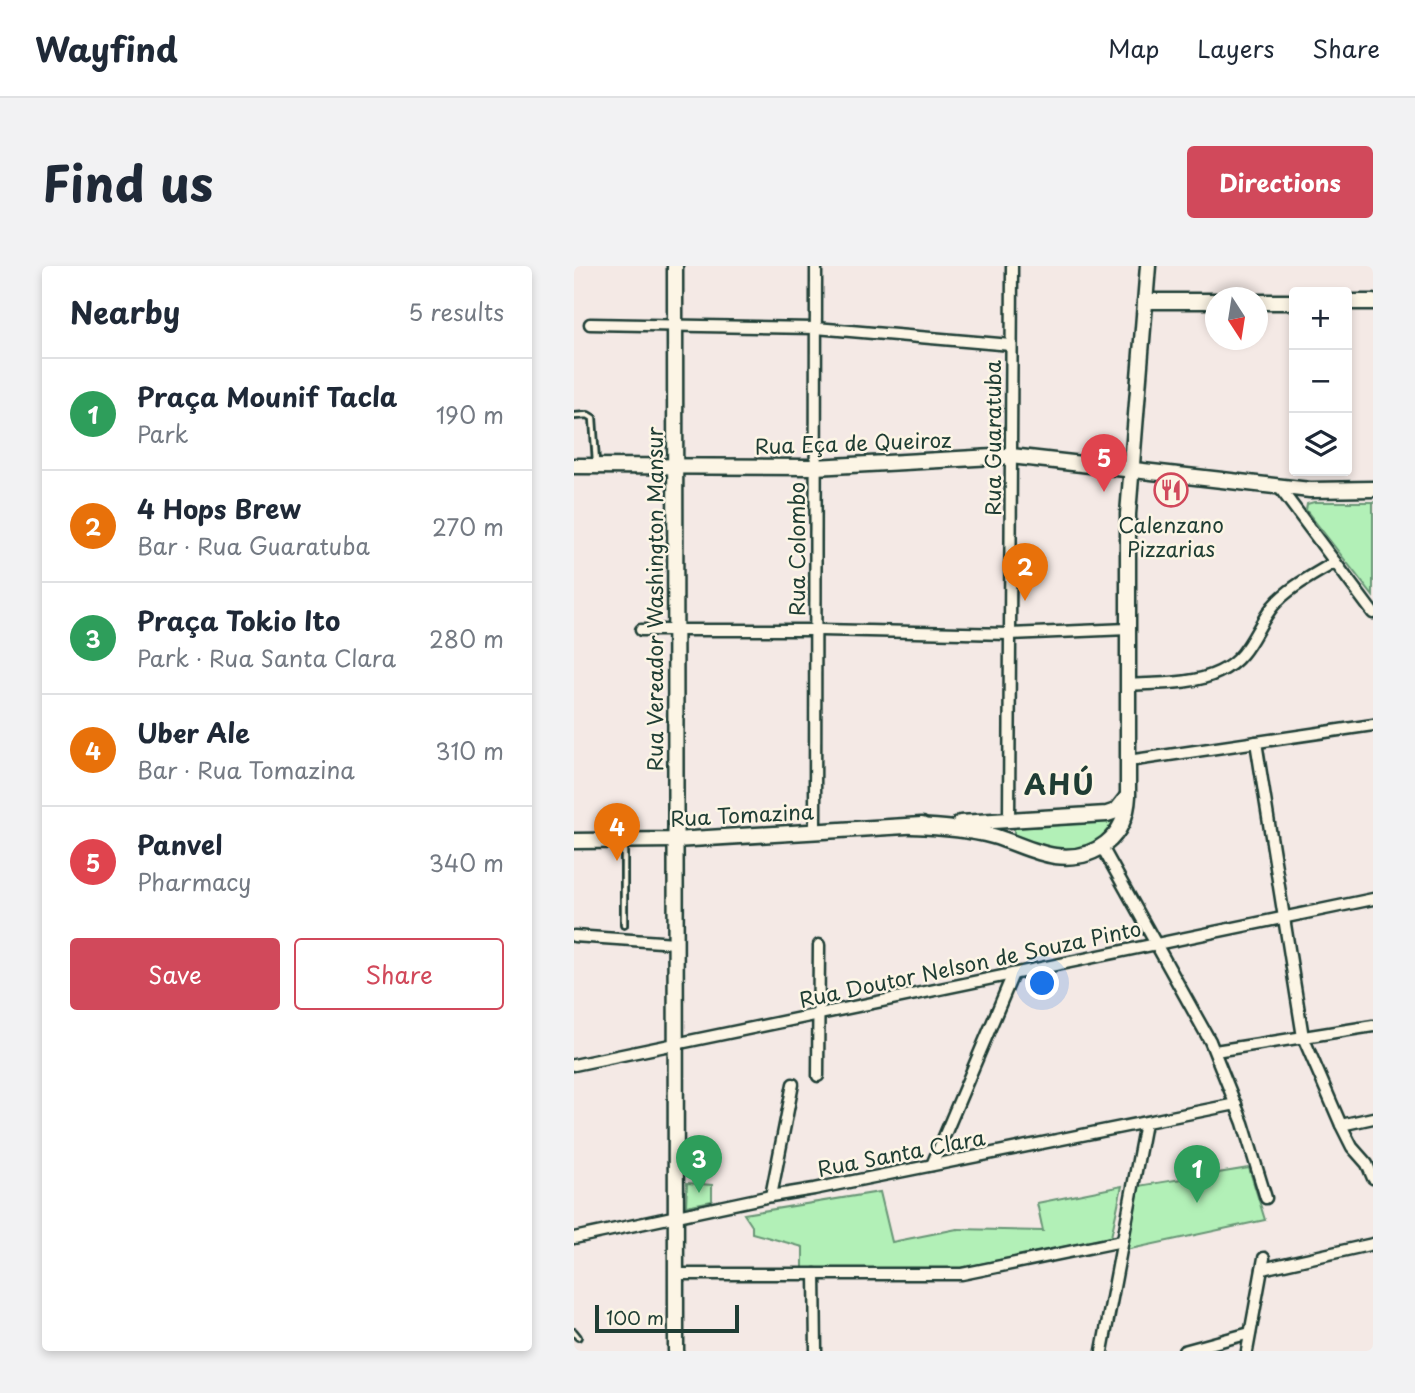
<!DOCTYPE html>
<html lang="en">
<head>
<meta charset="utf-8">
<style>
	:root { --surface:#fff; --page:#f2f2f3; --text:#1f2937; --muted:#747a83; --line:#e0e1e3; --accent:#d1495b }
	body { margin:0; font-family:"Playpen Sans",sans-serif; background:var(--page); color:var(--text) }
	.controls { position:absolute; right:21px; top:21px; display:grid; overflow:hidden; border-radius:7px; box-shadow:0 4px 10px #0003 }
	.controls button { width:63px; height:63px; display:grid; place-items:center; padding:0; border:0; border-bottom:2px solid var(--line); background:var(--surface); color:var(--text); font:35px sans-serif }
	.compass { position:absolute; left:631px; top:21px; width:63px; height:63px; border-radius:50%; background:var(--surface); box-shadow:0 4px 10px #0003; rotate:168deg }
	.scale { position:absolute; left:21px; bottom:18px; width:144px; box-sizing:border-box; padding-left:7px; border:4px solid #1f3d34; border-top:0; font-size:19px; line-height:24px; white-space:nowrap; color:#1f3d34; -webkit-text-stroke:5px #fcf5e5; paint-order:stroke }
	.you { position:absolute; left:469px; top:718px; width:24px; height:24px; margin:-18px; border:5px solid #fff; border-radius:50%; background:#1a73e8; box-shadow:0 0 0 10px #1a73e833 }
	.badge { display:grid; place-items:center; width:46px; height:46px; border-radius:50%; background:var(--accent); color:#fff; font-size:23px; font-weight:700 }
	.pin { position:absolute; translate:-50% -58px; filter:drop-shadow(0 2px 4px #0008) }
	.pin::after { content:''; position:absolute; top:37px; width:24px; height:21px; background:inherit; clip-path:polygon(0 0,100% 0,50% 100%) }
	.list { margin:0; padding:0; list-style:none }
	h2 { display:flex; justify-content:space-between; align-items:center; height:91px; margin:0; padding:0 28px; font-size:30px }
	h2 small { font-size:23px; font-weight:400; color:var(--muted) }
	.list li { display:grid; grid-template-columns:46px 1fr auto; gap:21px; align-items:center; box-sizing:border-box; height:112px; padding:0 28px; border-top:2px solid var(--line) }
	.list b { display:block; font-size:26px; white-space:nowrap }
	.list p { margin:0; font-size:23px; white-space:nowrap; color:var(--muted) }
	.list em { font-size:23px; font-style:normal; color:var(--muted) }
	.actions { display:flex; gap:14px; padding:21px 28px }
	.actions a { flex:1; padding:16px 0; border:2px solid var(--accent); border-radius:7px; text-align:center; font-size:24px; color:var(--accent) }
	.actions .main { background:var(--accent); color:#fff }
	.icon { flex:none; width:38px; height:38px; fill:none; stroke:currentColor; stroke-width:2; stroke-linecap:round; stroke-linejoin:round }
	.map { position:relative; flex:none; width:799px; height:1085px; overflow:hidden; border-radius:7px }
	header { display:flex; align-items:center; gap:42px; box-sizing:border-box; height:98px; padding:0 35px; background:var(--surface); border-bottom:2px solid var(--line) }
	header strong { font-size:33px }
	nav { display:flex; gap:38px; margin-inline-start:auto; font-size:24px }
	.intro { display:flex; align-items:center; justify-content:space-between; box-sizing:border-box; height:168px; padding:0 42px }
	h1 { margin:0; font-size:49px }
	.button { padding:18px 32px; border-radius:7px; background:var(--accent); color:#fff; font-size:24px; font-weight:700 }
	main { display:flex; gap:42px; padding:0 42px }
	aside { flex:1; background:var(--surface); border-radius:7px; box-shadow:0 4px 10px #0003 }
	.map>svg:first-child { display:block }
	.green { fill:#b2f0b7; stroke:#689676; stroke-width:2 }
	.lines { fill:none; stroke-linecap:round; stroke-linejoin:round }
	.lane-casing { stroke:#1f3d34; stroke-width:10 }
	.street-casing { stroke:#1f3d34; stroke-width:15 }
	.secondary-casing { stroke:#1f3d34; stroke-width:19 }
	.lane { stroke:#fcf5e5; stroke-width:4.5 }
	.street { stroke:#fcf5e5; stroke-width:10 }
	.secondary { stroke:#fcf5e5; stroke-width:14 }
	.labels { text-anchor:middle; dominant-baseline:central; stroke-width:5; stroke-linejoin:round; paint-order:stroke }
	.street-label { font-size:21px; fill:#1f3d34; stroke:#fcf5e5 }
	.poi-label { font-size:21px; fill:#1f3d34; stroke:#fcf5e5 }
	.district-label { font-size:28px; font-weight:bold; letter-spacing:2px; fill:#1f3d34; stroke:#fcf5e5 }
</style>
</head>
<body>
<header>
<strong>Wayfind</strong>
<nav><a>Map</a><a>Layers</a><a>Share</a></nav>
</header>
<div class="intro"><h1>Find us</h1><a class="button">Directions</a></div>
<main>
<aside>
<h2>Nearby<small>5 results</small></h2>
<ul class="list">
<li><span class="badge" style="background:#2e9e5b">1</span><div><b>Praça Mounif Tacla</b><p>Park</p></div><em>190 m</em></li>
<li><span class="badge" style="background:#e8710a">2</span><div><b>4 Hops Brew</b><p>Bar · Rua Guaratuba</p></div><em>270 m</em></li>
<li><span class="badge" style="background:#2e9e5b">3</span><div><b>Praça Tokio Ito</b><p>Park · Rua Santa Clara</p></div><em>280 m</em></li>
<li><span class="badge" style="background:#e8710a">4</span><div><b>Uber Ale</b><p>Bar · Rua Tomazina</p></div><em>310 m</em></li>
<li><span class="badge" style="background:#e0444e">5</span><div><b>Panvel</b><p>Pharmacy</p></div><em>340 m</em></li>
</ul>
<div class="actions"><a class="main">Save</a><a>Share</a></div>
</aside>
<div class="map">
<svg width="799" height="1085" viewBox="0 0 799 1085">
	<rect width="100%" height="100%" fill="#f4e9e5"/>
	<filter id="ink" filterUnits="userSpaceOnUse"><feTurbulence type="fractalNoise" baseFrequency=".0143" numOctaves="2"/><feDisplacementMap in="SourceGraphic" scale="14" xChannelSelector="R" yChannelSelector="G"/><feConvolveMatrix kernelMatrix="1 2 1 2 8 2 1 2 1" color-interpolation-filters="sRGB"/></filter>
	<g filter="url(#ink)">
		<g class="green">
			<path d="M740,236H799V330L732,244L733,238Z"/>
			<path d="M543,555C513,599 483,584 440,571V562Z"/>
			<path d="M675,902L691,954L552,984L564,920Z"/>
			<path d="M113,917L138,919V935L112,940Z"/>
			<path d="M548,920L537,971L387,1002L229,1004V981L178,967V960L170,948L306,926L318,976L383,963L469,965L463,937Z"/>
		</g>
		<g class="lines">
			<defs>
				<g id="lane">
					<path d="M0,150L14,149L19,152L22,196"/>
					<path d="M50,579V659"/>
					<path d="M0,1066L4,1071"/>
				</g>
				<g id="street">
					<path d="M16,58L242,62L437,79"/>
					<path d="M705,221L799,347"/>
					<path d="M67,364H246L436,368L554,363"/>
					<path d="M554,419C582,417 619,419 645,406C675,392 680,364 699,340C715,321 740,309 761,296"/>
					<path d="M682,476L729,771L767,859L778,881L793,898L799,912"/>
					<path d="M554,495L799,459"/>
					<path d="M435,554L438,0"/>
					<path d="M241,566L242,0"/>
					<path d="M528,581L636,775L669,857L692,932"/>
					<path d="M0,670L101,677"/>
					<path d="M641,785L799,760"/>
					<path d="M0,799L799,633"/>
					<path d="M244,810L245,679"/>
					<path d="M767,859L799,852"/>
					<path d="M358,899L439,708"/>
					<path d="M197,930L219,818"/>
					<path d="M0,972L197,930L240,923L662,838"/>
					<path d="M688,1003L799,978"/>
					<path d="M102,1008H388L548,975"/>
					<path d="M241,1008L242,1085"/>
					<path d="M528,1085L571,857"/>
					<path d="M610,1085L676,1067"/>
					<path d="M673,1085L690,992"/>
				</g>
				<g id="secondary">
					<path d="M101,0L102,1085"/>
					<path d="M571,35H642"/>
					<path d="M684,36H720"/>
					<path d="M773,36H799"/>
					<path d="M0,200L241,201L437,190L736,224L799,223"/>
					<path d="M386,557L533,548L542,545L553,531"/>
					<path d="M338,560C366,561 393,563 419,570C440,576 460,587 481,590C522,595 552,571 554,530V248L574,0"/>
					<path d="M0,575L101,574L348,559"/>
				</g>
			</defs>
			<use href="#lane" class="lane-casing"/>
			<use href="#street" class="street-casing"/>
			<use href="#secondary" class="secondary-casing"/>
			<use href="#lane" class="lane"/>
			<use href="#street" class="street"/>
			<use href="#secondary" class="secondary"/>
		</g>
	</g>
	<defs>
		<symbol id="restaurant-ring" viewBox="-11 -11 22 22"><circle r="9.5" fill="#fcf5e5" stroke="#d1495b" stroke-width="1.5"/><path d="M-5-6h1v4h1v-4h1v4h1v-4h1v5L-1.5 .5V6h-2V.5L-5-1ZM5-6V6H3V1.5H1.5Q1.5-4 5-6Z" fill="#d1495b"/></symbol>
	</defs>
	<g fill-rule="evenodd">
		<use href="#restaurant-ring" x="578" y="205" width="38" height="38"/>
	</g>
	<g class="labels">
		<g class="street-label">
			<text transform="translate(418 172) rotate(-90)">Rua Guaratuba</text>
			<text transform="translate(279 176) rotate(-2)">Rua Eça de Queiroz</text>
			<text transform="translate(222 283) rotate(-90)">Rua Colombo</text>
			<text transform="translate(80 333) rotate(-90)">Rua Vereador Washington Mansur</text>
			<text transform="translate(168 548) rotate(-3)">Rua Tomazina</text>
			<text transform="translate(396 697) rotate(-12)">Rua Doutor Nelson de Souza Pinto</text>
			<text transform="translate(327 886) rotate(-11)">Rua Santa Clara</text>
		</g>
		<g class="poi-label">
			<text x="597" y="258">Calenzano<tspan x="597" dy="24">Pizzarias</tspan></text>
		</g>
		<g class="district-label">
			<text x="486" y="517">AHÚ</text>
		</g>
	</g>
</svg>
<div class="controls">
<button>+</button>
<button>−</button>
<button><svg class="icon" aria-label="layers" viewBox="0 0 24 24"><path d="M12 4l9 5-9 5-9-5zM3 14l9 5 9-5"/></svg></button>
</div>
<svg class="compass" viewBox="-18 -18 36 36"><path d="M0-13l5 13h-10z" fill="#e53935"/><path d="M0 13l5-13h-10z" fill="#747a83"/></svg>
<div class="scale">100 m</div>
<div class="you"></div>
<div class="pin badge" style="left:623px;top:937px;background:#2e9e5b">1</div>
<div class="pin badge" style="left:451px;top:335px;background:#e8710a">2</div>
<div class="pin badge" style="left:125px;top:927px;background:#2e9e5b">3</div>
<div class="pin badge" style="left:43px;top:595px;background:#e8710a">4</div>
<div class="pin badge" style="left:530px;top:226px;background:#e0444e">5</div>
</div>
</main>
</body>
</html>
